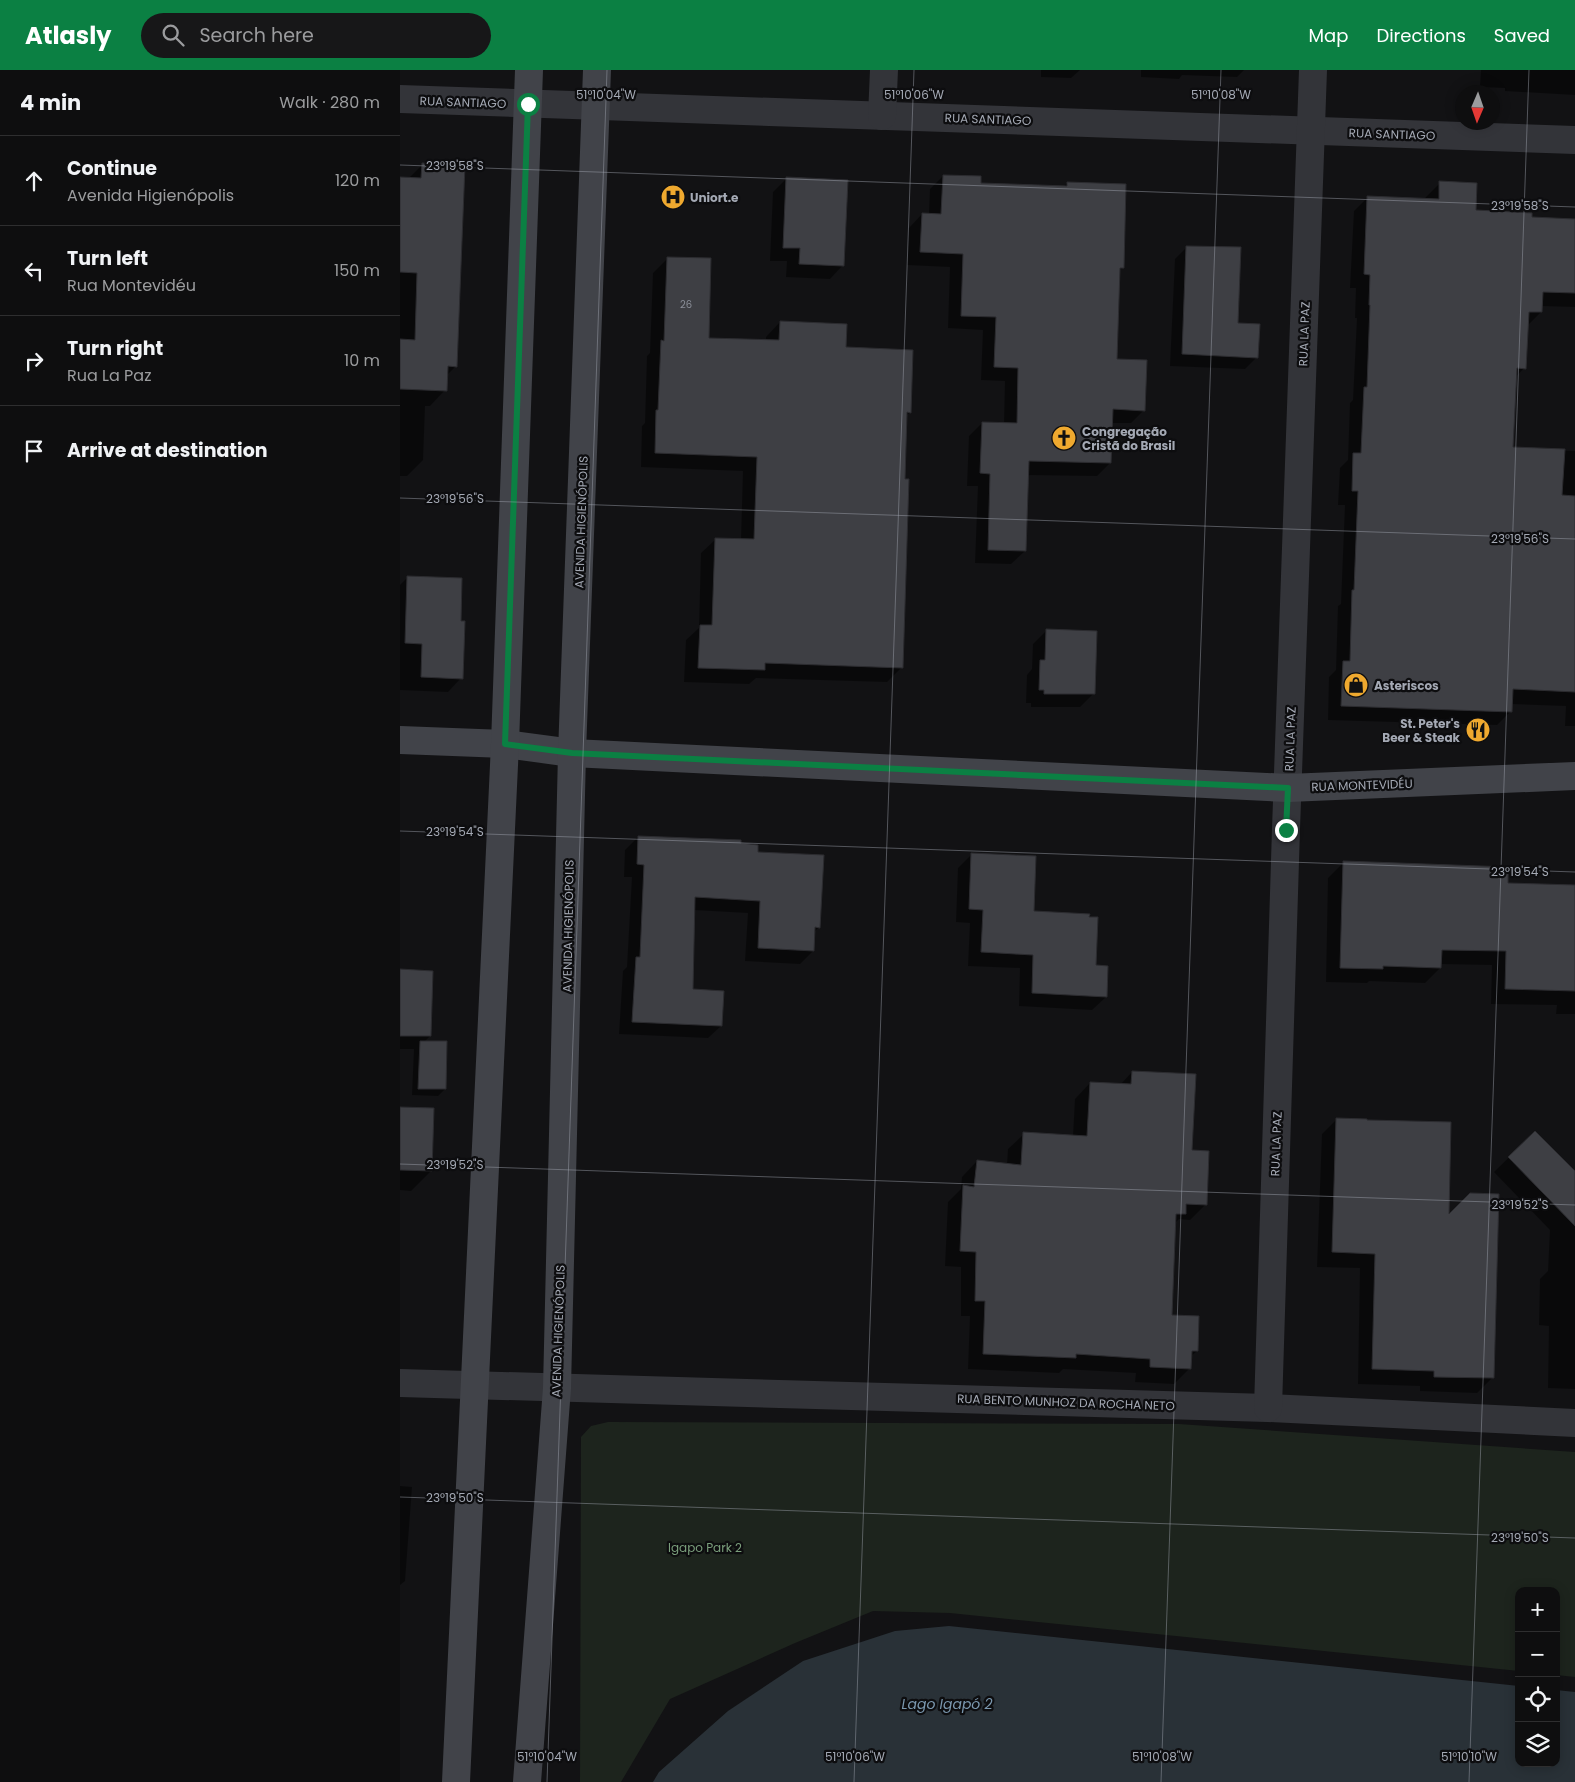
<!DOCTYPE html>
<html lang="en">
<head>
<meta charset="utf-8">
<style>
	:root { --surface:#0e0e0f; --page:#171718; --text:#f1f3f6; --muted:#9b9c9e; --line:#2e2e2f; --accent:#0b8043 }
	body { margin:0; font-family:Poppins,sans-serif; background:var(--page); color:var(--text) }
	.controls { position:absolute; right:15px; bottom:15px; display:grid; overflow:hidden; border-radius:10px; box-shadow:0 2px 12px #0003 }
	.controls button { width:45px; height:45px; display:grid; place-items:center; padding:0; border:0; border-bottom:1px solid var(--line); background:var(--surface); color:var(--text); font:25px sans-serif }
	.compass { position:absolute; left:1055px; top:15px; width:45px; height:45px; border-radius:50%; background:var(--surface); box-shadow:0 2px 12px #0003; rotate:182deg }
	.stop { position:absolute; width:15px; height:15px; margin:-11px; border:4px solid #0b8043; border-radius:50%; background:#fff }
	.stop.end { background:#0b8043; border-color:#fff; box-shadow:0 1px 5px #0008 }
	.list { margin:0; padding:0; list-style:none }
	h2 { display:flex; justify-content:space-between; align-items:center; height:65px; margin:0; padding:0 20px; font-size:21px }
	h2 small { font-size:16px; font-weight:400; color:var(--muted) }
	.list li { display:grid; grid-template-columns:32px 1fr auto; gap:15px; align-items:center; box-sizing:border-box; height:90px; padding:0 20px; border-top:1px solid var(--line) }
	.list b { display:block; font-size:19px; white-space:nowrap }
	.list p { margin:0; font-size:16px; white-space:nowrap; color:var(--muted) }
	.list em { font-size:16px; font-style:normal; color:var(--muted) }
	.icon { flex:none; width:28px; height:28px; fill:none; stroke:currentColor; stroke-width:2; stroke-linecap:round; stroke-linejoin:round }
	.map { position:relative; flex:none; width:1175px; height:1712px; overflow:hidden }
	header { display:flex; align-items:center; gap:30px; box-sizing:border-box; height:70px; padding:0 25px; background:var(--accent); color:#fff }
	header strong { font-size:24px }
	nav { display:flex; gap:28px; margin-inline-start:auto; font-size:18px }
	.search { width:350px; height:45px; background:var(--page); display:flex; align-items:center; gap:12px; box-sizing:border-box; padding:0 18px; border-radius:28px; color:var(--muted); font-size:19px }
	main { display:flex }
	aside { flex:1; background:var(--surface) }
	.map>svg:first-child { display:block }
	.green { fill:#1d241d }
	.water { fill:#293137 }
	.shadow { fill:#0007 }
	.building { fill:#3e3f44; stroke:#2c2c30 }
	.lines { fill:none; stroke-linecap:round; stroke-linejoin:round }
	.street { stroke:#333439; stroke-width:28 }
	.secondary { stroke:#414349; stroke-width:28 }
	.route { stroke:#0b8043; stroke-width:6 }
	.ticks { fill:none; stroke:#a4a9b4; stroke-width:1; stroke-opacity:0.45 }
	.labels { text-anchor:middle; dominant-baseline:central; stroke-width:4.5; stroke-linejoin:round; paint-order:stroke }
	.number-label { font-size:10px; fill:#8a8e98 }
	.street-label { font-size:12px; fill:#a4a9b4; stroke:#0d0d0f }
	.poi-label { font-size:12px; font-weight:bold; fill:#a4a9b4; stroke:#0d0d0f; text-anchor:start }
	.park-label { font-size:12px; fill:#7b9f7c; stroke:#0d0d0f }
	.water-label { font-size:14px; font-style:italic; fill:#7b98af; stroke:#0d0d0f }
	.ticks-label { font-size:12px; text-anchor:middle; fill:#a4a9b4; stroke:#0d0d0f; stroke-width:4.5; stroke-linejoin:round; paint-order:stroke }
</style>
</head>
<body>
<header>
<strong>Atlasly</strong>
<div class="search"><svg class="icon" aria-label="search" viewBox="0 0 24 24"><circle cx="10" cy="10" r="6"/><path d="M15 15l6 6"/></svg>Search here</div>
<nav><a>Map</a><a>Directions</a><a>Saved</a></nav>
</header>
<main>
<aside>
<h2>4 min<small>Walk · 280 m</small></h2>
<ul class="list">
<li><svg class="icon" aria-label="ahead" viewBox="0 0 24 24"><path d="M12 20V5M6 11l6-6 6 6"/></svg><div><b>Continue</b><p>Avenida Higienópolis</p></div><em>120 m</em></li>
<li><svg class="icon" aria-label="left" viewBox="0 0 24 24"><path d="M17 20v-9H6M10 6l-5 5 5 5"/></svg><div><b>Turn left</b><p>Rua Montevidéu</p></div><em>150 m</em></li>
<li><svg class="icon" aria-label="right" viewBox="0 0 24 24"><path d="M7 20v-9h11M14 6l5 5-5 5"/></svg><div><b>Turn right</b><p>Rua La Paz</p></div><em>10 m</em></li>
<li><svg class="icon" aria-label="arrive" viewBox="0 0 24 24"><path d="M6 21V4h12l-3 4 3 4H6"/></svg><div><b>Arrive at destination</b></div></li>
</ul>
</aside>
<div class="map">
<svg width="1175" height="1712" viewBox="0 0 1175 1712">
	<rect width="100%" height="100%" fill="#121214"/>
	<path class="green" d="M208,1352L779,1354L1175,1382V1607L1156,1605V1521H1119V1601L550,1543L473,1541L395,1573L270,1629L221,1712H180L181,1367L191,1356Z"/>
	<path class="water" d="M549,1556L1119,1616V1693H1156V1620L1175,1622V1712H253L259,1702L328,1641L403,1591L495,1561Z"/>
	<g class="shadow">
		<path d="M641,0H680L671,8L641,7Z"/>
		<path d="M741,0H844L837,7L782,5L779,9L741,7Z"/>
		<path d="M1081,0H1175V25L1105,21V18L1080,17Z"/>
		<path d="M23,94L56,296L46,306L45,320L30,336H25L23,390L7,406H0V109H8Z"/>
		<path d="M543,106L580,114L664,117L667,113L722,198L719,201L716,290L744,340L731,353H711L710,393L697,406L627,405L625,481L611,494L575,493L578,416H567L569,366L582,353L604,354L605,311L581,310L583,260L548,258L550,197L507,195L509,158L522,144H529L530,119Z"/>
		<path d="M387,108L443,195L430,209L386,207L387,191H370L373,122Z"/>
		<path d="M1040,113L1074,141L1131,149L1175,151V237L1141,236V242L1127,256L1124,298L1115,308L1111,379L1175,381V656H1165L1166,636L1111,634V641L1097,655L928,650L929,607L936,600L938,536L941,534L945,435H938L940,398L948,390L950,333L953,330L957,248H955L956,218H950L954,141L968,127L1025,129L1026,127Z"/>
		<path d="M787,177L857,287L845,299L770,296L775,189Z"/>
		<path d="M268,188L307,269L366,271V267L380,252L445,279L510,342L506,346L502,597L487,612L356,608L349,614L284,612L286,570L299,558L301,483L316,469L341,470L343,401L241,397L242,356L245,353L247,286L250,283L253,203Z"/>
		<path d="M8,507L60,552L61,608L48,622L0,620V515Z"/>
		<path d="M647,560L694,623L680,637H631V633H626L627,605L632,599L633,574Z"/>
		<path d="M238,767L339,774L356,784L419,857L414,862L413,881L400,894L345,891L348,843L294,840L292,920L321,956L308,968L219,964L223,901L227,897L232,807H224L225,780Z"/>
		<path d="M572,784L633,842L706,927L692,940L619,936L620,898L568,896L570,853L556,852L558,798Z"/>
		<path d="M943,793L1107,815L1175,817V944H1156L1157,935L1091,934L1092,895L1040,894V898L1025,913L969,911L967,913L926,912L928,808Z"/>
		<path d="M0,901L30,966L24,972L45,1019L38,1026L12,1025L14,979H0Z"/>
		<path d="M732,1002L790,1081L805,1135L790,1150L779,1149L775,1153L771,1246L797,1281L790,1287V1298L774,1314L735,1312L736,1303L663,1299L659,1303L568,1299L570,1246H561V1197L545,1196L548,1132L561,1119L562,1107L577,1091L607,1095L608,1079L624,1064L673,1066L675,1029L690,1013L720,1015Z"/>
		<path d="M0,1038L31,1101L11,1121L0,1120Z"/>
		<path d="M937,1049L1092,1308L1077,1323L1020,1321V1316L958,1314L960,1198L917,1197L922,1064Z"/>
		<path d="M1135,1062L1175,1103V1319L1148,1318L1149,1256L1139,1255L1140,1209L1148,1201L1150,1160L1094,1102Z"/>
		<path d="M0,1416L12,1417L5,1511L0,1515Z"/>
	</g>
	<g class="building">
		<path d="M22,93L65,95L57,297L48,296L47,321L0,319V269L15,270L17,203L0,202V107L21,108Z"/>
		<path d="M543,105L581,106V113L667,116V112L726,114L724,198H720L717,289L747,290L745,341L713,339L711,393L629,391L626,481L588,480L590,404L580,403L582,352L617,353L618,298L594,297L596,247L561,246L563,184L520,182L522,143L541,144Z"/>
		<path d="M386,107L448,110L444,196L399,194L400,178H383Z"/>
		<path d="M1039,111L1077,113L1076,140L1132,143V147L1175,149V223L1143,222L1142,242H1129L1126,299L1117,298L1113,377L1165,379L1162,425L1175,426V622L1113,619L1112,642L941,636L943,591H950L952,520H954L958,421H952L953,383H961L964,317H967L970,235H969L970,205L964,204L967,126L1039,129Z"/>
		<path d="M786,176L841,177L838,253L860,254L858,288L782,284Z"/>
		<path d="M267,187L311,188L309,268L379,270L380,251L447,254L446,277L513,280L511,343L507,342L505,409H509L503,598L365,593V600L298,598L300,555H312L315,468L354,469L357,387L255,383L256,340H258L261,270L264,271Z"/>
		<path d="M7,506L62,508L61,551H65L63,609L21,607L22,574L5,573Z"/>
		<path d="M646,559L697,561L695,624H644V620H639L640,590H645Z"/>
		<path d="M238,766L341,770V773L358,775V782L424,785L420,858L415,857L414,881L358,878L360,831L295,827L293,919L324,921L322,956L232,952L236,887H240L244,795L237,794Z"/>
		<path d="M571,783L636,786L634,841L690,844L689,847H698L696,895L708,896L707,927L632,923L633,885L581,882L583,840L569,839Z"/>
		<path d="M943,791L1108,797V813L1175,815V921L1105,919L1106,881L1042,880L1041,898L983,896V899L940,898Z"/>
		<path d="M0,899L33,901L31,966H0Z"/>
		<path d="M20,971H47L46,1019H18Z"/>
		<path d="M732,1001L796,1004L792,1080L809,1081L807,1135L786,1134V1144H776L772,1245L799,1246L798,1281H792L791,1299L750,1297V1289L676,1284V1288L583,1284L585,1231H575L576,1182L560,1181L563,1115L574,1117L577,1090L621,1095L623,1062L687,1066L690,1012L731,1014Z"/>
		<path d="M0,1037L34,1038L32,1101L0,1100Z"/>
		<path d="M936,1048L967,1049V1050L1051,1052L1049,1144L1070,1123L1099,1124L1094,1308L1034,1307V1301L972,1299L975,1184L932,1182Z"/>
		<path d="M1135,1061L1175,1101V1156L1108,1087Z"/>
	</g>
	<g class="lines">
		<g class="street">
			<path d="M0,29L1175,70"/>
			<path d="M482,46L484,0"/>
			<path d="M0,1313L868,1338L1175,1353"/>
			<path d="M868,1338L886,759L913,0"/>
		</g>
		<g class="secondary">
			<path d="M0,670L105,674L172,683L888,718L1175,706"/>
			<path d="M56,1712L105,674L129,0"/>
			<path d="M127,1712L157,1318L172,683L197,0"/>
		</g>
	</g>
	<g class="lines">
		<path class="route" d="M128,34L105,674L172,683L888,718L886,760"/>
	</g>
	<path class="ticks" d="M0,95L1175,137M0,428L1175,469M0,761L1175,802M0,1094L1175,1135M0,1427L1175,1468M147,1712L207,0M454,1712L514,0M761,1712L821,0M1069,1712L1129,0"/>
	<defs>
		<symbol id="hospital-disc" viewBox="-11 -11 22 22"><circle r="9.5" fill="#efa92f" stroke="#0d0d0f"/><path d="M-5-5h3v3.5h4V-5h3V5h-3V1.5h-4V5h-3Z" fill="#111"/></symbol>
		<symbol id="church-disc" viewBox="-11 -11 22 22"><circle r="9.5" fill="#efa92f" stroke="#0d0d0f"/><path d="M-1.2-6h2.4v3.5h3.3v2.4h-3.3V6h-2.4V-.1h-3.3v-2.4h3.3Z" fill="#111"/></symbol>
		<symbol id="shop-disc" viewBox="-11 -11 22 22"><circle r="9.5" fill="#efa92f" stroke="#0d0d0f"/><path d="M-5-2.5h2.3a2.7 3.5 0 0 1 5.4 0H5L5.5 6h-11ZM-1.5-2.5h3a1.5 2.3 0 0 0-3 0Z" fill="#111"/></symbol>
		<symbol id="restaurant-disc" viewBox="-11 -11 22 22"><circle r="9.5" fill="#efa92f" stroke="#0d0d0f"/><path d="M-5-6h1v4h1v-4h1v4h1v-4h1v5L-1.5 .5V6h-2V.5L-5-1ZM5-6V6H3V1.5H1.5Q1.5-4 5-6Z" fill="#111"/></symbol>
	</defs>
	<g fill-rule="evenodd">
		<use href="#hospital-disc" x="259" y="113" width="28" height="28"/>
		<use href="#church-disc" x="650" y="354" width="28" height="28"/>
		<use href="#shop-disc" x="942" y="601" width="28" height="28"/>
		<use href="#restaurant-disc" x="1064" y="646" width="28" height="28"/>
	</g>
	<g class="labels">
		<g class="number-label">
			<text x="286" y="234">26</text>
		</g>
		<g class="street-label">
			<text transform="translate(63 32) rotate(2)">RUA SANTIAGO</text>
			<text transform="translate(588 49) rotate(2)">RUA SANTIAGO</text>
			<text transform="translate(992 64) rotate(2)">RUA SANTIAGO</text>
			<text transform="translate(904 264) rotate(-88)">RUA LA PAZ</text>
			<text transform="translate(181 452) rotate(-88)">AVENIDA HIGIENÓPOLIS</text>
			<text transform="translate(890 669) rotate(-88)">RUA LA PAZ</text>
			<text transform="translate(962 715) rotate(-2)">RUA MONTEVIDÉU</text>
			<text transform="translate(168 856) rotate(-89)">AVENIDA HIGIENÓPOLIS</text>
			<text transform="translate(876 1074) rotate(-88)">RUA LA PAZ</text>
			<text transform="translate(158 1261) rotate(-88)">AVENIDA HIGIENÓPOLIS</text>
			<text transform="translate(666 1332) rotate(2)">RUA BENTO MUNHOZ DA ROCHA NETO</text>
		</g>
		<g class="poi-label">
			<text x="290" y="127">Uniort.e</text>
			<text x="682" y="361">Congregação<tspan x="682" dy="14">Cristã do Brasil</tspan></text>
			<text x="974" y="615">Asteriscos</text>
			<text x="1060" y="653" text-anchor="end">St. Peter's<tspan x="1060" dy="14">Beer &amp; Steak</tspan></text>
		</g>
		<g class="park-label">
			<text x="305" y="1477">Igapo Park 2</text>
		</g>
		<g class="water-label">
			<text x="547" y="1634">Lago Igapó 2</text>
		</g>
	</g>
	<g class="ticks-label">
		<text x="206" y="29">51°10'04"W</text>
		<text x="514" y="29">51°10'06"W</text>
		<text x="821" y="29">51°10'08"W</text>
		<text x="55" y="100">23°19'58"S</text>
		<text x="1120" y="140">23°19'58"S</text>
		<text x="55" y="433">23°19'56"S</text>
		<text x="1120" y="473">23°19'56"S</text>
		<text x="55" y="766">23°19'54"S</text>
		<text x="1120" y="806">23°19'54"S</text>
		<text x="55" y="1099">23°19'52"S</text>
		<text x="1120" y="1139">23°19'52"S</text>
		<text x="55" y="1432">23°19'50"S</text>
		<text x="1120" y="1472">23°19'50"S</text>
		<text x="147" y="1691">51°10'04"W</text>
		<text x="455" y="1691">51°10'06"W</text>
		<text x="762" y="1691">51°10'08"W</text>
		<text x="1069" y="1691">51°10'10"W</text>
	</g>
</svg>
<div class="controls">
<button>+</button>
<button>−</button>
<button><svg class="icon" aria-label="locate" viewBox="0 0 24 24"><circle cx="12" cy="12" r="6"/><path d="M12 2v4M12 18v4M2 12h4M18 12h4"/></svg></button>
<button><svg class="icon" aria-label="layers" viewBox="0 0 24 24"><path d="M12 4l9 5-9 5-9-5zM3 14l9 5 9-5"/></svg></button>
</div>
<svg class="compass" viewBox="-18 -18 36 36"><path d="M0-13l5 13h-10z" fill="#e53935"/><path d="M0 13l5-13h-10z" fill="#9b9c9e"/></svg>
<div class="stop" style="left:128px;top:34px"></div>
<div class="stop end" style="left:886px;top:760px"></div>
</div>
</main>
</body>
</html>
